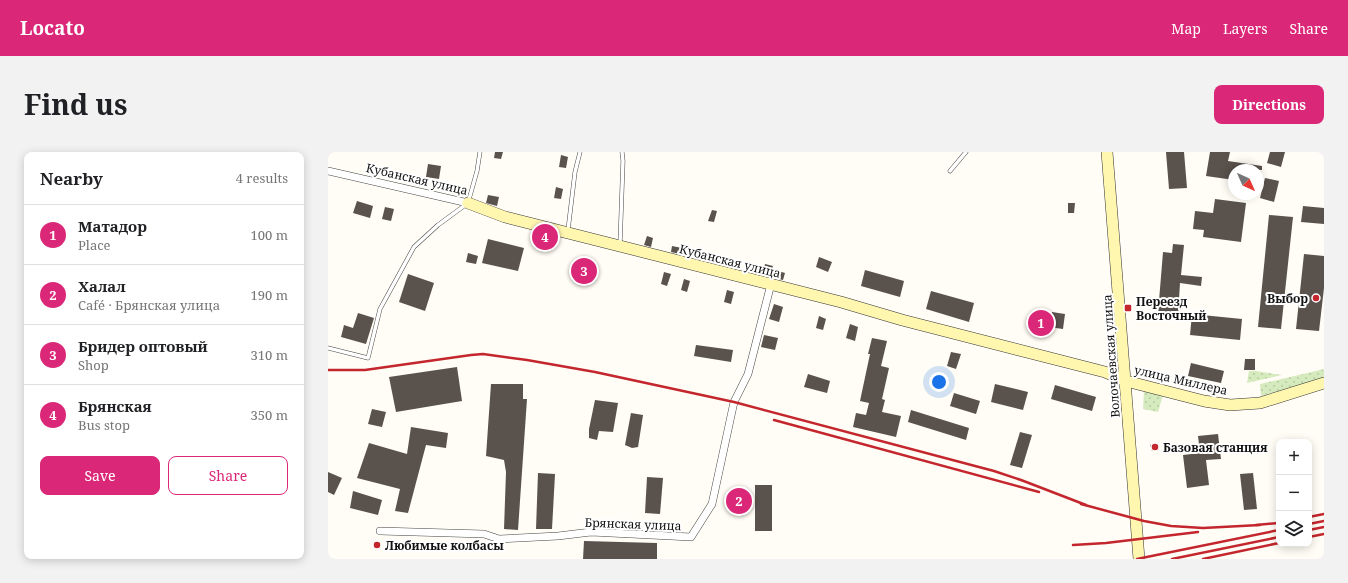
<!DOCTYPE html>
<html lang="en">
<head>
<meta charset="utf-8">
<style>
	:root { --surface:#fff; --page:#f2f2f2; --text:#202124; --muted:#757577; --line:#e0e0e0; --accent:#db2777 }
	body { margin:0; font-family:"Noto Serif",serif; background:var(--page); color:var(--text) }
	.controls { position:absolute; right:12px; bottom:12px; display:grid; overflow:hidden; border-radius:8px; box-shadow:0 2px 10px #0003 }
	.controls button { width:36px; height:36px; display:grid; place-items:center; padding:0; border:0; border-bottom:1px solid var(--line); background:var(--surface); color:var(--text); font:20px sans-serif }
	.compass { position:absolute; left:900px; top:12px; width:36px; height:36px; border-radius:50%; background:var(--surface); box-shadow:0 2px 10px #0003; rotate:135deg }
	.you { position:absolute; left:611px; top:230px; width:14px; height:14px; margin:-10px; border:3px solid #fff; border-radius:50%; background:#1a73e8; box-shadow:0 0 0 6px #1a73e833 }
	.badge { display:grid; place-items:center; width:26px; height:26px; border-radius:50%; background:var(--accent); color:#fff; font-size:13px; font-weight:700 }
	.pin { position:absolute; translate:-50% -50%; border:2px solid #fff; box-shadow:0 1px 4px #0006 }
	.list { margin:0; padding:0; list-style:none }
	h2 { display:flex; justify-content:space-between; align-items:center; height:52px; margin:0; padding:0 16px; font-size:17px }
	h2 small { font-size:13px; font-weight:400; color:var(--muted) }
	.list li { display:grid; grid-template-columns:26px 1fr auto; gap:12px; align-items:center; box-sizing:border-box; height:60px; padding:0 16px; border-top:1px solid var(--line) }
	.list b { display:block; font-size:15px; white-space:nowrap }
	.list p { margin:0; font-size:13px; white-space:nowrap; color:var(--muted) }
	.list em { font-size:13px; font-style:normal; color:var(--muted) }
	.actions { display:flex; gap:8px; padding:12px 16px }
	.actions a { flex:1; padding:9px 0; border:1px solid var(--accent); border-radius:8px; text-align:center; font-size:14px; color:var(--accent) }
	.actions .main { background:var(--accent); color:#fff }
	.icon { flex:none; width:22px; height:22px; fill:none; stroke:currentColor; stroke-width:2; stroke-linecap:round; stroke-linejoin:round }
	.map { position:relative; flex:none; width:996px; height:407px; overflow:hidden; border-radius:8px }
	header { display:flex; align-items:center; gap:24px; box-sizing:border-box; height:56px; padding:0 20px; background:var(--accent); color:#fff }
	header strong { font-size:19px }
	nav { display:flex; gap:22px; margin-inline-start:auto; font-size:14px }
	.intro { display:flex; align-items:center; justify-content:space-between; box-sizing:border-box; height:96px; padding:0 24px }
	h1 { margin:0; font-size:28px }
	.button { padding:10px 18px; border-radius:8px; background:var(--accent); color:#fff; font-size:14px; font-weight:700 }
	main { display:flex; gap:24px; padding:0 24px }
	aside { flex:1; background:var(--surface); border-radius:8px; box-shadow:0 2px 10px #0003 }
	.map>svg:first-child { display:block }
	.grass { fill:url(#grass-dots) }
	.building { fill:#5a524d }
	.lines { fill:none; stroke-linecap:round; stroke-linejoin:round }
	.lane-casing { stroke:#444; stroke-width:4.5 }
	.street-casing { stroke:#444; stroke-width:8 }
	.secondary-casing { stroke:#333; stroke-width:12 }
	.lane { stroke:#fff; stroke-width:3.5 }
	.street { stroke:#fff; stroke-width:7 }
	.secondary { stroke:#fff6b0; stroke-width:11 }
	.rail { stroke:#c4262e; stroke-width:2.5 }
	.poi-dot { fill:#c4262e; stroke:#fff; stroke-width:1.5 }
	.labels { text-anchor:middle; dominant-baseline:central; stroke-width:4; stroke-linejoin:round; paint-order:stroke }
	.street-label { font-size:12px; fill:#111; stroke:#fff }
	.poi-label { font-size:12px; font-weight:bold; fill:#111; stroke:#fff; text-anchor:start }
</style>
</head>
<body>
<header>
<strong>Locato</strong>
<nav><a>Map</a><a>Layers</a><a>Share</a></nav>
</header>
<div class="intro"><h1>Find us</h1><a class="button">Directions</a></div>
<main>
<aside>
<h2>Nearby<small>4 results</small></h2>
<ul class="list">
<li><span class="badge">1</span><div><b>Матадор</b><p>Place</p></div><em>100 m</em></li>
<li><span class="badge">2</span><div><b>Халал</b><p>Café · Брянская улица</p></div><em>190 m</em></li>
<li><span class="badge">3</span><div><b>Бридер оптовый</b><p>Shop</p></div><em>310 m</em></li>
<li><span class="badge">4</span><div><b>Брянская</b><p>Bus stop</p></div><em>350 m</em></li>
</ul>
<div class="actions"><a class="main">Save</a><a>Share</a></div>
</aside>
<div class="map">
<svg width="996" height="407" viewBox="0 0 996 407">
	<defs>
		<pattern id="grass-dots" width="8" height="8" patternUnits="userSpaceOnUse"><rect width="8" height="8" fill="#d5ebbd"/><path d="M2 2h.1M6 6h.1" fill="none" stroke="#b6c8a1" stroke-width="1.8" stroke-linecap="round"/></pattern>
	</defs>
	<rect width="100%" height="100%" fill="#fffdf5"/>
	<g class="grass">
		<path d="M996,217V226L933,244L932,232Z"/>
		<path d="M921,219H928L954,223L919,231Z"/>
		<path d="M816,239L835,243L830,260L815,257Z"/>
	</g>
	<g class="building">
		<path d="M167,0H175L173,7L166,6Z"/>
		<path d="M838,0H856L859,36L841,37Z"/>
		<path d="M882,0H902L900,9L934,14V18H906V28L878,24Z"/>
		<path d="M942,0H957L953,15L939,11Z"/>
		<path d="M233,3L240,5L238,16L231,15Z"/>
		<path d="M100,12L113,14L111,27L98,25Z"/>
		<path d="M937,26L951,29L946,50L932,46Z"/>
		<path d="M228,35L235,37L233,47L226,46Z"/>
		<path d="M160,43L171,45L169,54L158,51Z"/>
		<path d="M887,47L918,51L913,90L875,85L876,78L865,77L867,59L885,61Z"/>
		<path d="M29,49L45,54L42,66L25,61Z"/>
		<path d="M740,51H747L746,61H740Z"/>
		<path d="M975,54L996,56V72L973,70Z"/>
		<path d="M57,55L66,57L63,69L54,67Z"/>
		<path d="M384,58L389,59L386,70L380,69Z"/>
		<path d="M941,63L965,65L953,177L930,175Z"/>
		<path d="M319,84L325,86L323,95L316,93Z"/>
		<path d="M160,87L196,96L190,119L154,111Z"/>
		<path d="M845,92L856,93L853,123L874,125L873,134L852,131L850,163L830,161L835,100L844,101Z"/>
		<path d="M344,94L354,96L352,102L343,100Z"/>
		<path d="M140,101L150,104L148,112L138,110Z"/>
		<path d="M380,101L386,103L384,110L377,108Z"/>
		<path d="M976,102L996,104V136L991,179L968,177Z"/>
		<path d="M491,105L504,110L500,120L488,115Z"/>
		<path d="M437,112L445,114L444,117L457,121L455,128L434,123Z"/>
		<path d="M537,118L576,129L572,145L533,134Z"/>
		<path d="M336,120L343,122L339,134L333,132Z"/>
		<path d="M80,122L106,131L97,159L71,150Z"/>
		<path d="M356,127L362,129L359,140L353,138Z"/>
		<path d="M399,138L406,140L403,152L396,150Z"/>
		<path d="M603,139L646,151L641,170L598,157Z"/>
		<path d="M446,152L455,155L451,170L441,167Z"/>
		<path d="M724,160L737,162L735,177L721,175L720,180L702,177L705,161L723,164Z"/>
		<path d="M30,161L46,166L38,192L13,185L16,173L25,176Z"/>
		<path d="M864,162L914,167L912,188L862,183Z"/>
		<path d="M491,164L498,167L495,178L488,176Z"/>
		<path d="M522,172L530,175L527,189L518,186Z"/>
		<path d="M436,183L450,186L447,198L433,195Z"/>
		<path d="M544,186L559,189L553,214L561,216L554,247L557,248L554,260L573,264L568,285L525,275L528,261L538,263L541,251L532,249L542,202H540Z"/>
		<path d="M368,193L405,198L403,210L366,204Z"/>
		<path d="M623,200L633,202L628,217L619,214Z"/>
		<path d="M917,207H927V218H916Z"/>
		<path d="M863,211L896,219L893,231L860,224Z"/>
		<path d="M129,215L134,249L68,260L61,225Z"/>
		<path d="M480,222L502,229L499,241L476,235Z"/>
		<path d="M163,232H195V247H199L190,378L176,377L178,320L176,308L158,304Z"/>
		<path d="M667,232L700,240L695,258L663,250Z"/>
		<path d="M727,233L768,245L764,259L723,247Z"/>
		<path d="M626,241L652,249L648,262L622,254Z"/>
		<path d="M267,248L290,251L285,280L271,279L269,288L261,286V277Z"/>
		<path d="M44,257L58,260L54,275L40,272Z"/>
		<path d="M583,258L641,276L638,288L580,270Z"/>
		<path d="M303,261L315,263L310,295L304,296L297,293Z"/>
		<path d="M83,275L120,281L118,296L98,293L80,361L67,359L72,337L29,326L41,291L79,302Z"/>
		<path d="M692,280L704,283L694,316L682,313Z"/>
		<path d="M890,282L893,307L878,308L881,333L859,336L855,303L872,301L870,284Z"/>
		<path d="M829,291L831,298L824,299L822,293Z"/>
		<path d="M0,320L14,326L6,343L0,340Z"/>
		<path d="M210,321L227,322L224,377H208Z"/>
		<path d="M925,321L929,357L916,358L912,322Z"/>
		<path d="M319,325L335,326L332,362L317,361Z"/>
		<rect x="427" y="333" width="17" height="46"/>
		<path d="M25,339L54,348L50,363L22,356Z"/>
		<path d="M256,389L329,391V407H255Z"/>
	</g>
	<g class="lines">
		<defs>
			<g id="lane">
				<path d="M622,19L638,0"/>
				<path d="M240,78L247,20L252,0"/>
				<path d="M292,92L295,9L294,0"/>
				<path d="M0,196L40,206L52,157L86,95L110,73L140,51L149,19L152,0"/>
			</g>
			<g id="street">
				<path d="M0,19L140,51"/>
				<path d="M52,379L156,382L171,387L230,384L263,380L363,385L384,352L406,250L420,222L443,132"/>
			</g>
			<g id="secondary">
				<path d="M779,0L811,407"/>
				<path d="M140,51L177,65L513,150L574,168L777,220L798,229L876,249L902,253L932,251L996,231"/>
			</g>
		</defs>
		<use href="#lane" class="lane-casing"/>
		<use href="#street" class="street-casing"/>
		<use href="#secondary" class="secondary-casing"/>
		<use href="#lane" class="lane"/>
		<use href="#street" class="street"/>
		<use href="#secondary" class="secondary"/>
		<g class="rail">
			<path d="M0,218H37L143,203L155,202L199,208L267,220L406,250L666,319L693,328L758,353"/>
			<path d="M446,268L711,340"/>
			<path d="M753,352L816,369L843,374L875,376L932,373"/>
			<path d="M981,365L996,362"/>
			<path d="M981,372L996,369"/>
			<path d="M928,373L951,371"/>
			<path d="M981,378L996,375"/>
			<path d="M981,385L996,382"/>
			<path d="M745,393L778,391L870,380"/>
			<path d="M809,407L951,378"/>
			<path d="M844,407L951,385"/>
			<path d="M875,407L951,391"/>
		</g>
	</g>
	<g class="poi-dot">
		<circle cx="988" cy="146" r="4"/>
		<rect x="796" y="152" width="8" height="8" rx="2"/>
		<circle cx="827" cy="295" r="4"/>
		<circle cx="49" cy="393" r="4"/>
	</g>
	<g class="labels">
		<g class="street-label">
			<text transform="translate(89 27) rotate(13)">Кубанская улица</text>
			<text transform="translate(402 109) rotate(14)">Кубанская улица</text>
			<text transform="translate(783 204) rotate(-94)">Волочаевская улица</text>
			<text transform="translate(853 228) rotate(13)">улица Миллера</text>
			<text transform="translate(305 372) rotate(2)">Брянская улица</text>
		</g>
		<g class="poi-label">
			<text x="980" y="146" text-anchor="end">Выбор</text>
			<text x="808" y="149">Переезд<tspan x="808" dy="14">Восточный</tspan></text>
			<text x="835" y="295">Базовая станция</text>
			<text x="57" y="393">Любимые колбасы</text>
		</g>
	</g>
</svg>
<div class="controls">
<button>+</button>
<button>−</button>
<button><svg class="icon" aria-label="layers" viewBox="0 0 24 24"><path d="M12 4l9 5-9 5-9-5zM3 14l9 5 9-5"/></svg></button>
</div>
<svg class="compass" viewBox="-18 -18 36 36"><path d="M0-13l5 13h-10z" fill="#e53935"/><path d="M0 13l5-13h-10z" fill="#757577"/></svg>
<div class="you"></div>
<div class="pin badge" style="left:713px;top:171px">1</div>
<div class="pin badge" style="left:411px;top:349px">2</div>
<div class="pin badge" style="left:256px;top:119px">3</div>
<div class="pin badge" style="left:217px;top:85px">4</div>
</div>
</main>
</body>
</html>
